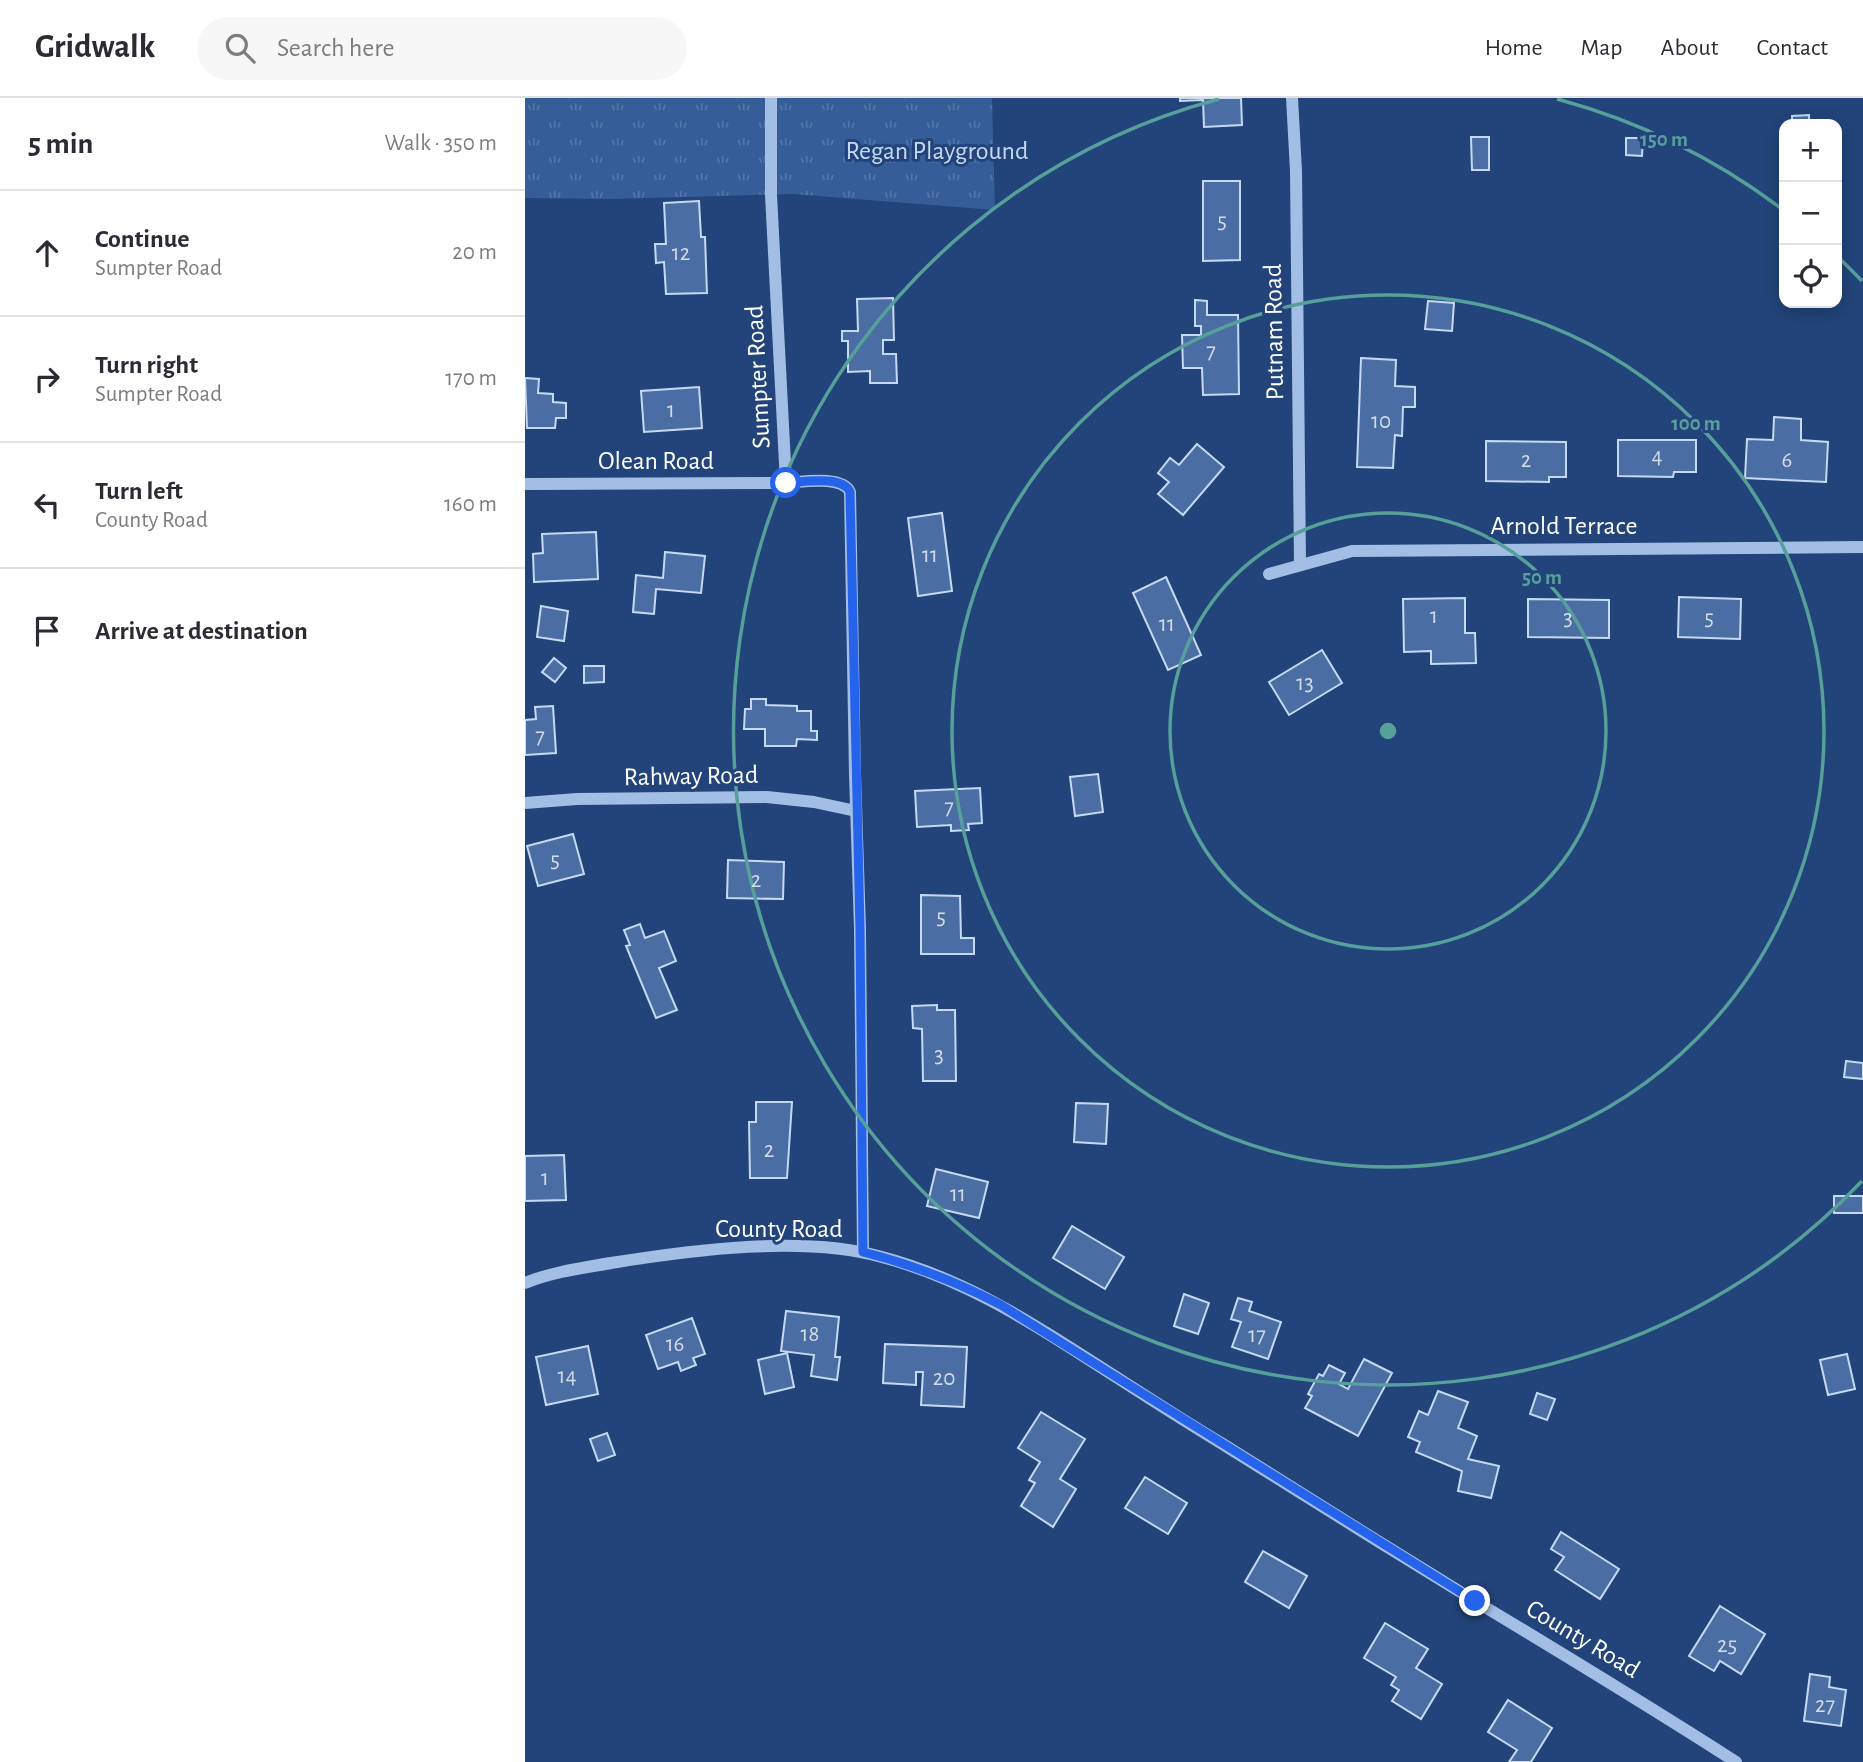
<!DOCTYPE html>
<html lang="en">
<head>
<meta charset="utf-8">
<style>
	:root { --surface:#fff; --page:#f7f7f7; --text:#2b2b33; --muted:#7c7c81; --line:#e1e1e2 }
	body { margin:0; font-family:"Alegreya Sans",sans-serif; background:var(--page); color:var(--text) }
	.controls { position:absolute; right:21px; top:21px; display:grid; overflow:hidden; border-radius:14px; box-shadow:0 4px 18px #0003 }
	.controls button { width:63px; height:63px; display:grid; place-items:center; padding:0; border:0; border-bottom:2px solid var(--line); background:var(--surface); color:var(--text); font:35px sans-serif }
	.stop { position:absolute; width:21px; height:21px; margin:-16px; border:5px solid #2563eb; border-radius:50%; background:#fff }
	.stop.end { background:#2563eb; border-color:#fff; box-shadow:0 2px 7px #0008 }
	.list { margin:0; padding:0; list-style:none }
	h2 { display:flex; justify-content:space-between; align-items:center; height:91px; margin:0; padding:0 28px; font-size:30px }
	h2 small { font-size:23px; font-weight:400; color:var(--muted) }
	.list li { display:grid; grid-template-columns:46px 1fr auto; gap:21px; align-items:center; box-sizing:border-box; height:126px; padding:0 28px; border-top:2px solid var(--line) }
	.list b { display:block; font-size:26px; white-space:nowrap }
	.list p { margin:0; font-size:23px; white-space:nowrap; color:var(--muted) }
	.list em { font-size:23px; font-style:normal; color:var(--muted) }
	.icon { flex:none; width:38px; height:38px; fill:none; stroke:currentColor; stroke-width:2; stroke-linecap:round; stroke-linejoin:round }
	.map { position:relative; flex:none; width:1338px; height:1664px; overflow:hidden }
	header { display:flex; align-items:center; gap:42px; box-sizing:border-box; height:98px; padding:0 35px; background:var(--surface); border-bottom:2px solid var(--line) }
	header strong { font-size:33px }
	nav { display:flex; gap:38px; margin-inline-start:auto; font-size:24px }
	.search { width:490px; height:63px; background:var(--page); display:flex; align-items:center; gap:18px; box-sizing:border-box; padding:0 24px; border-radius:38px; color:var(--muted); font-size:26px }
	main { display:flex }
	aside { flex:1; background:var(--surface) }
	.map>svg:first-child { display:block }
	.grass { fill:url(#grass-tufts) }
	.building { fill:#4a6ea3; stroke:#c6d9f4; stroke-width:2 }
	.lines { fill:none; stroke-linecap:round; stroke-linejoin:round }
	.minor { stroke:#a3bee5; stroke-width:12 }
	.route { stroke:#2563eb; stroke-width:9 }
	.ring { fill:none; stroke:#579f9a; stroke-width:3.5 }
	.labels { text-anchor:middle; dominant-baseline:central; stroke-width:6; stroke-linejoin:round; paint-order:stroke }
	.number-label { font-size:23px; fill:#d2dbe8 }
	.park-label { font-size:26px; fill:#c6d9f4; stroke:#22447a }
	.street-label { font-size:26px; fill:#fff; stroke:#22447a }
	.centre { fill:#579f9a; stroke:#22447a; stroke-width:3.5 }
	.ring-label { font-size:21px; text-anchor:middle; font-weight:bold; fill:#579f9a; stroke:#22447a; stroke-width:6; stroke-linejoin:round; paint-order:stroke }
</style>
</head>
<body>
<header>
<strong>Gridwalk</strong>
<div class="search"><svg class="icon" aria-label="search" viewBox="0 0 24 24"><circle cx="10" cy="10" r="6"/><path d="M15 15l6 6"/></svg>Search here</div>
<nav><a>Home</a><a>Map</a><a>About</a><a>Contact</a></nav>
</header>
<main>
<aside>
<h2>5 min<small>Walk · 350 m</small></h2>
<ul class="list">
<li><svg class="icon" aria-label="ahead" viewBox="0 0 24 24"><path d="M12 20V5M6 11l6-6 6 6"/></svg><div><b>Continue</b><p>Sumpter Road</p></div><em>20 m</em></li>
<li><svg class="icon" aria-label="right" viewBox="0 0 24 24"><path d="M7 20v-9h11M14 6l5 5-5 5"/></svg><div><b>Turn right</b><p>Sumpter Road</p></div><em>170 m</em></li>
<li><svg class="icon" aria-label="left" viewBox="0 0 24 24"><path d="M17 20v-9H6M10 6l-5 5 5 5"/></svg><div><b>Turn left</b><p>County Road</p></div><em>160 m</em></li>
<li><svg class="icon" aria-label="arrive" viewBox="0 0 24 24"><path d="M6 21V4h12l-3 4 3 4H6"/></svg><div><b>Arrive at destination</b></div></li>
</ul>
</aside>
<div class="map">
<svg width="1338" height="1664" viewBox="0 0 1338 1664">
	<defs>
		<pattern id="grass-tufts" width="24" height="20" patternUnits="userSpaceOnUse" patternTransform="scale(1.75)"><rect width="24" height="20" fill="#355d97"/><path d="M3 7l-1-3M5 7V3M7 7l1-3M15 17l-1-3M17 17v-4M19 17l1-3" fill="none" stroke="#5375a7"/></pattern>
	</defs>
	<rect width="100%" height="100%" fill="#22447a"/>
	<path class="grass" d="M0,0H467L470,112L268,96L85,101L0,100Z"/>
	<g class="building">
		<path d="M655,0H716L717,27L679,29L678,2L655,3Z"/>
		<path d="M1284,17V26H1267V18Z"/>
		<path d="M946,39H964V72H947Z"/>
		<path d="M1101,40H1118L1117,58L1101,57Z"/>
		<path d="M678,83H715V162L678,163Z"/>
		<path d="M174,103L176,139H180L182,195L141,196L139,164L131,165L130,146H141L139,105Z"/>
		<path d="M368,200L369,242H358V256H371L372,285H345V273L323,274V243H317V233H333L332,201Z"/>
		<path d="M670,202L682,203V217H713L714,296L678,297L677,270H658L657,237H676V228H670Z"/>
		<path d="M903,203L929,205L927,233L900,231Z"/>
		<path d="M836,260L871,262L870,288L890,289V309H878L877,338L870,337L868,370L832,369Z"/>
		<path d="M0,280L14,281L13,295L28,296V304L41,305V320H31L30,330H2Z"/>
		<path d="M174,289L177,330L119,334L116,293Z"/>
		<path d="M1249,319L1276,321V342L1303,344L1301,384L1220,380L1222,341L1248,342Z"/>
		<path d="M1093,342H1171V374H1149L1148,379L1093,378Z"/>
		<path d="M961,343L1041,344V379H1024V384L961,383Z"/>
		<path d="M672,346L699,369L658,417L633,396L644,384L633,375L645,360L654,367Z"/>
		<path d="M417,415L427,493L393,498L383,420Z"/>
		<path d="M71,434L73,481L9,484L8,456L18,455L17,436Z"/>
		<path d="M140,454L180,458L176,495L131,491L129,516L108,514L111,477L138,480Z"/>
		<path d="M641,479L676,557L643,572L608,495Z"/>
		<path d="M1154,499L1216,501L1215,541L1153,539Z"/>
		<path d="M940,500V535H950L951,565L906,566V553L879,554L878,501Z"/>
		<path d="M1003,501L1084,502V540L1003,539Z"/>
		<path d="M16,508L43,513L39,543L12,539Z"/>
		<path d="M797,552L817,585L764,617L744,584Z"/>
		<path d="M29,560L41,570L30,584L17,574Z"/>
		<path d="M59,568H79V584L59,585Z"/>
		<path d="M226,601H241V607L272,608V613H286V633H292V642L272,641L271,648H240V631H219L220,611H226Z"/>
		<path d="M28,608L31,655L0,657V622L11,621L10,609Z"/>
		<path d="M573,676L578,714L550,718L545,679Z"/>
		<path d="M455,690L457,725L443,726L444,732L426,733V727L392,729L390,693Z"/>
		<path d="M48,736L59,776L13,788L2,748Z"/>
		<path d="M203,762L259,764L258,801L202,800Z"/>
		<path d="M396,797L435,798L436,840H449V856H396Z"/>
		<path d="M115,826L120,840L139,833L151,863L134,870L152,912L131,920L101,848L105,847L99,832Z"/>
		<path d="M412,907V912H430L431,983H398L397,931L388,930L387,908Z"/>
		<path d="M1321,963L1338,965V981L1319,979Z"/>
		<path d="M231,1004H267L262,1080H225L224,1024H231Z"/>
		<path d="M551,1005L583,1006L581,1046L549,1044Z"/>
		<path d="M39,1057L41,1102L0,1103V1058Z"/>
		<path d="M411,1071L463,1084L454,1120L402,1108Z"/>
		<rect x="1309" y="1098" width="29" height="17"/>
		<path d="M547,1128L599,1159L580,1191L528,1160Z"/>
		<path d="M659,1196L684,1205L673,1236L649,1228Z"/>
		<path d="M713,1200L727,1204L724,1213L756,1224L743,1261L707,1249L716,1224L706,1221Z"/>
		<path d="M261,1213L314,1219L310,1259H315L312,1282L286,1278L289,1257L256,1253Z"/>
		<path d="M167,1220L180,1256L168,1260L171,1267L156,1273L153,1264L133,1271L121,1237Z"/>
		<path d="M360,1246L442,1249L439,1309L396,1307L398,1274H391V1287L358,1285Z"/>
		<path d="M63,1248L73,1296L21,1307L11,1259Z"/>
		<path d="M262,1255L269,1289L240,1296L233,1262Z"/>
		<path d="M1322,1256L1330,1291L1303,1297L1295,1262Z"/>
		<path d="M839,1261L867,1275L833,1338L780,1310L787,1298L783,1296L794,1276L798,1278L804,1267L820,1275L814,1286L823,1291Z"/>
		<path d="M913,1293L943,1304L933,1330L952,1338L943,1361L974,1368L966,1400L933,1393L937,1373L891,1354L895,1344L883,1339L894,1313L903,1317Z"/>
		<path d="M1012,1295L1030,1301L1022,1322L1005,1316Z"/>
		<path d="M516,1314L560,1341L535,1381L551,1391L528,1429L496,1408L510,1385L504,1382L515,1364L493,1350Z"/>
		<path d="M82,1335L90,1357L73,1363L65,1341Z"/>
		<path d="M620,1379L662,1405L643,1436L600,1410Z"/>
		<path d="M1036,1434L1094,1471L1075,1501L1030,1472L1039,1459L1026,1451Z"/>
		<path d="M738,1453L782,1478L764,1510L720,1484Z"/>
		<path d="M1195,1508L1240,1536L1216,1576L1195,1563L1189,1573L1164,1558Z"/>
		<path d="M860,1525L903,1551L891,1570L917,1586L896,1621L867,1603L874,1592L866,1587L871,1579L839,1560Z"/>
		<path d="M1285,1576L1305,1579L1304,1589L1321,1592L1316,1628L1279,1623Z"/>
		<path d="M983,1602L1027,1630L1006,1664H984L992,1652L963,1634Z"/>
	</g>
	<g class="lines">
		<g class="minor">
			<path d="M246,0V97L261,385C278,384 317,377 325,394L330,676L335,831L338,1154"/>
			<path d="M767,0L771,73L775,467"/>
			<path d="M0,386L261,385"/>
			<path d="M744,476L827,453L1338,449"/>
			<path d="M0,705L52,701L242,699L289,704L331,713"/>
			<path d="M0,1185C27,1174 57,1170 86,1165C167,1152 278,1137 357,1159C433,1179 498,1219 563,1261C607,1289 651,1318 696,1345C780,1398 865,1451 950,1503C1038,1556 1125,1609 1211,1664"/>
		</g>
	</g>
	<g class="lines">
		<path class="route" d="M261,385C278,384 318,377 325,394L335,831L338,1154C386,1166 432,1184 476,1207L950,1503"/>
	</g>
	<g class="ring">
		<circle cx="863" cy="633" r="218"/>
		<circle cx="863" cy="633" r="436"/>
		<path d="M1337 1083A654 654 0 1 1 694 1M1032 1A654 654 0 0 1 1257 111M1313 159A654 654 0 0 1 1337 183"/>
	</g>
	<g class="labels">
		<g class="number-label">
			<text x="697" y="123">5</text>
			<text x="156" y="155">12</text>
			<text x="686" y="253">7</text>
			<text x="146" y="312">1</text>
			<text x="856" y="323">10</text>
			<text x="1132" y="358">4</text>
			<text x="1001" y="362">2</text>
			<text x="1262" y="362">6</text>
			<text x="405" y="457">11</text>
			<text x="909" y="518">1</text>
			<text x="1043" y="520">3</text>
			<text x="1184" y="520">5</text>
			<text x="642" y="526">11</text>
			<text x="780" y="585">13</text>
			<text x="15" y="638">7</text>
			<text x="424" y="709">7</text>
			<text x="30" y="762">5</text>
			<text x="231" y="782">2</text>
			<text x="416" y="819">5</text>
			<text x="414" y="957">3</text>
			<text x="244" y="1052">2</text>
			<text x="20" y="1080">1</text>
			<text x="433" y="1096">11</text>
			<text x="285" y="1236">18</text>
			<text x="732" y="1237">17</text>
			<text x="150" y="1246">16</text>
			<text x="42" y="1278">14</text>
			<text x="419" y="1280">20</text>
			<text x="1202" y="1547">25</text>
			<text x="1300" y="1607">27</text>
		</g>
		<g class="park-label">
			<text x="412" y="53">Regan Playground</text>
		</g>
		<g class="street-label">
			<text transform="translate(749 234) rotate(-91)">Putnam Road</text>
			<text transform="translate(233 279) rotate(-93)">Sumpter Road</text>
			<text x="131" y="363">Olean Road</text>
			<text x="1039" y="428">Arnold Terrace</text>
			<text transform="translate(166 678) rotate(-1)">Rahway Road</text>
			<text x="254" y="1131">County Road</text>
			<text transform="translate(1058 1541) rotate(31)">County Road</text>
		</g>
	</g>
	<circle cx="863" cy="633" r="10" class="centre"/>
	<g class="ring-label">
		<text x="1139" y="48">150 m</text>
		<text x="1171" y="332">100 m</text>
		<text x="1017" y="486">50 m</text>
	</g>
</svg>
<div class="controls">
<button>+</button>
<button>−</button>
<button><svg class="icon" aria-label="locate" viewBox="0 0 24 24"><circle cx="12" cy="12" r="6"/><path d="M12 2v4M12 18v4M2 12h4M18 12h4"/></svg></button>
</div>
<div class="stop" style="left:261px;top:385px"></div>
<div class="stop end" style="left:950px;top:1503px"></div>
</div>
</main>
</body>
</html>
